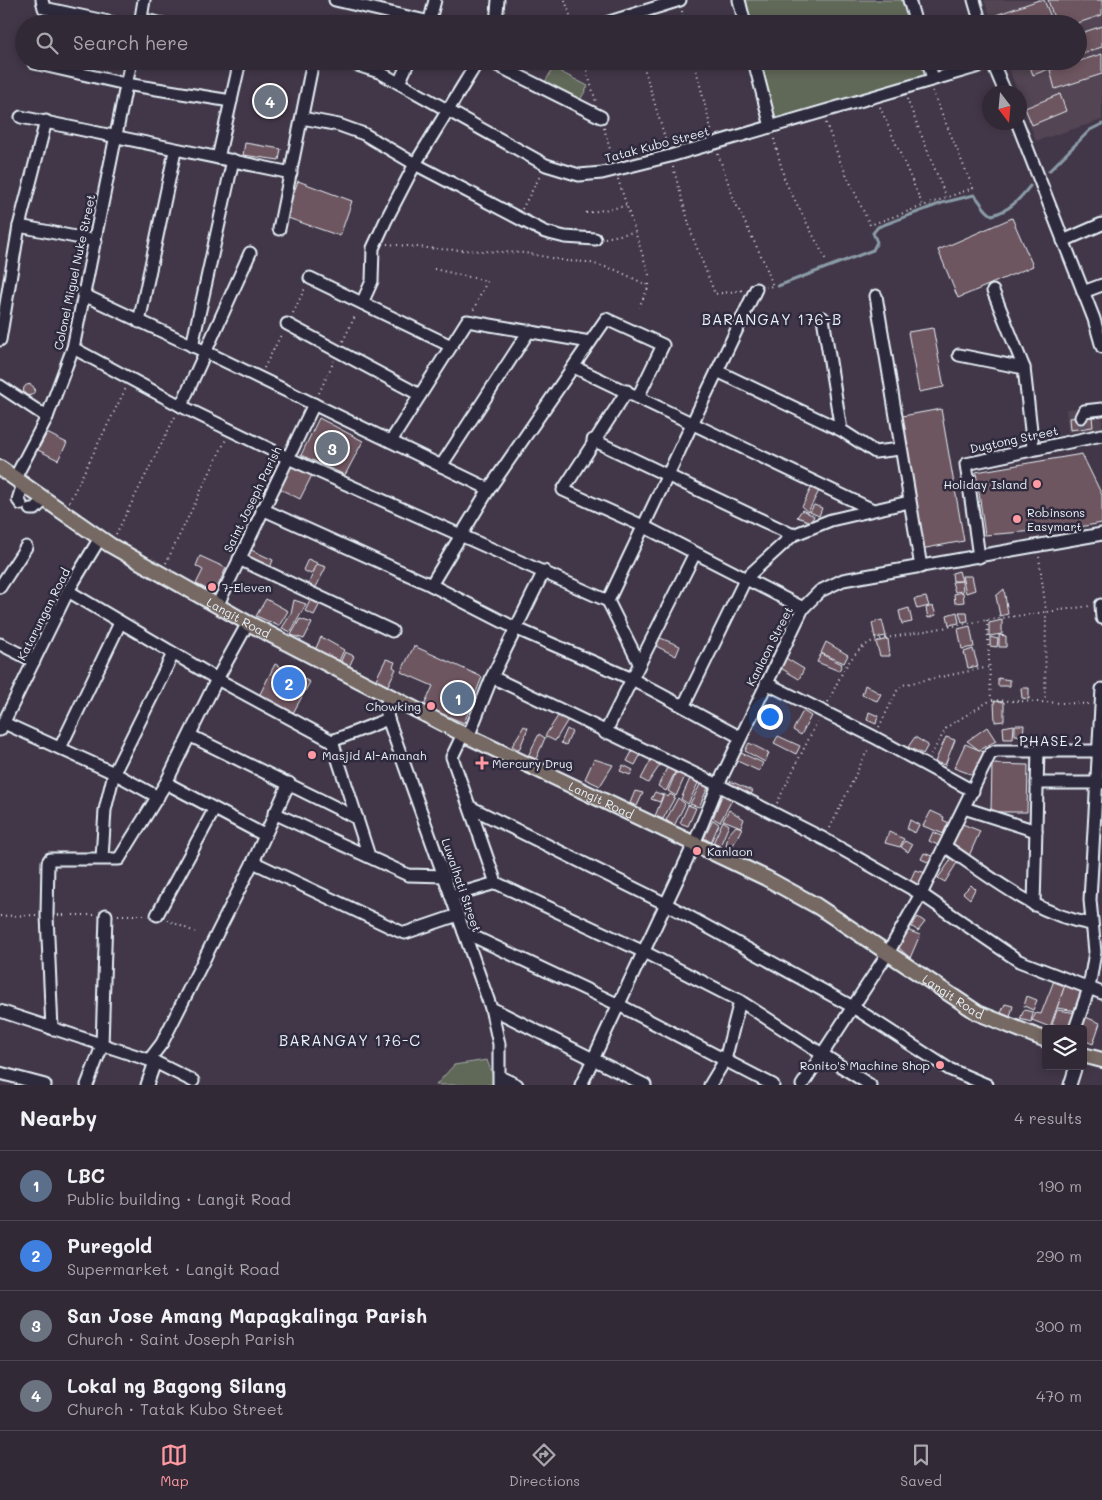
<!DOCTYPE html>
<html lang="en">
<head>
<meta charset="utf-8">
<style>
	:root { --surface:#322936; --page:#3d3542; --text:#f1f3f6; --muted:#a8a6ad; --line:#4d4551; --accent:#ff9aa2 }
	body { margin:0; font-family:Mali,sans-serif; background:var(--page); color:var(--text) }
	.controls { position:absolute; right:15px; bottom:15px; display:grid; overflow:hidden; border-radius:5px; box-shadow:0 2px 8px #0003 }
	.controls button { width:45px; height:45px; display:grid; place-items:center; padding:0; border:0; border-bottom:1px solid var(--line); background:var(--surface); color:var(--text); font:25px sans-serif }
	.compass { position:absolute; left:982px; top:85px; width:45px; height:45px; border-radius:50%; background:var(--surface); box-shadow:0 2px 8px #0003; rotate:164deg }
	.you { position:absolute; left:769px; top:716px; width:18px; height:18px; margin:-12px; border:4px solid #fff; border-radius:50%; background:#1a73e8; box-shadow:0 0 0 8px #1a73e833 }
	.badge { display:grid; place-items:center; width:32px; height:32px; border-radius:50%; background:var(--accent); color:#fff; font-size:16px; font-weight:700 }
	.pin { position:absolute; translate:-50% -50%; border:2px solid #fff; box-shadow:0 1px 5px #0006 }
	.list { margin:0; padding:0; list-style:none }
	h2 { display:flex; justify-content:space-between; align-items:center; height:65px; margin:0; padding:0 20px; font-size:21px }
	h2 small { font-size:16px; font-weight:400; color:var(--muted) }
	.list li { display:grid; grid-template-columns:32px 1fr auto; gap:15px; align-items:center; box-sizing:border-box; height:70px; padding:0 20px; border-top:1px solid var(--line) }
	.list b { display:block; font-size:19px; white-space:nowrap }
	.list p { margin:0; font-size:16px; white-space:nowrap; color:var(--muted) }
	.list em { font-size:16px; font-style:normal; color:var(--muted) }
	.icon { flex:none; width:28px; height:28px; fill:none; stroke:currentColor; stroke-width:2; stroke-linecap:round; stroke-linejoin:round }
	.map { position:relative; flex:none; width:1102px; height:1085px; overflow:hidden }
	.search { position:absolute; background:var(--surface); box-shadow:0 2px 8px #0003; left:15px; right:15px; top:15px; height:55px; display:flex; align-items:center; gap:12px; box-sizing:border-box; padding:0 18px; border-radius:28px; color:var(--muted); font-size:19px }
	.sheet { height:345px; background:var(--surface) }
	nav { display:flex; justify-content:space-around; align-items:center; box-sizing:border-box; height:70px; border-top:1px solid var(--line); background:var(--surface); font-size:14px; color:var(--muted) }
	nav a { display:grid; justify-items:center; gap:2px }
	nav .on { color:var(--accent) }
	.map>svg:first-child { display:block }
	.built { fill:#524453 }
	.green { fill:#616759; stroke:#a4aca8 }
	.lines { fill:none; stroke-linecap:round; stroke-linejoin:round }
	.stream { stroke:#8a9ca8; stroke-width:3 }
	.building { fill:#6e5661; stroke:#e8f1f8 }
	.minor-tunnel { stroke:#5b5362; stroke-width:11; stroke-dasharray:11 5.5; stroke-linecap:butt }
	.minor-casing { stroke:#e8f1f8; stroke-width:15 }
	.major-casing { stroke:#e8f1f8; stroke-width:18 }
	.path { stroke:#e8f1f8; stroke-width:2; stroke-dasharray:1 4; stroke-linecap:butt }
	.minor { stroke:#2f2a3d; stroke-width:11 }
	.major { stroke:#766964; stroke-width:14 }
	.poi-dot { fill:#ff9aa2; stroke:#2f2a3d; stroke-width:2 }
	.labels { text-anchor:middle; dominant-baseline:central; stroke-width:5; stroke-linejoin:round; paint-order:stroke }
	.street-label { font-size:12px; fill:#e8f1f8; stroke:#2f2a3d }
	.poi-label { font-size:12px; fill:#e8f1f8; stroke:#2f2a3d; text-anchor:start }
	.neighbourhood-label { font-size:14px; letter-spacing:1px; fill:#e8f1f8; stroke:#2f2a3d }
	.quarter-label { font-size:15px; letter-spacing:1px; fill:#e8f1f8; stroke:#2f2a3d }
</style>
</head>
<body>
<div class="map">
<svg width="1102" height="1085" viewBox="0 0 1102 1085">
	<rect width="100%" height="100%" fill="#423748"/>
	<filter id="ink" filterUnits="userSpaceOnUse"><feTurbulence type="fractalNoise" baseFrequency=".02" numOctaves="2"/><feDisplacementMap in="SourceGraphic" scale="10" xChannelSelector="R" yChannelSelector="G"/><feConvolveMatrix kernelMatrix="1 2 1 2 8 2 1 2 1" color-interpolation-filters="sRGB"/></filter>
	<g filter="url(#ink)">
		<g class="built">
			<path d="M984,0H1102V120L1036,141L1006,61H1078V24H993Z"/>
			<path d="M1102,406V429L1068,432L1066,409Z"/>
		</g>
		<g class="green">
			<path d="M743,0H904L911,24H749Z"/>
			<path d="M758,61H922L926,75L772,120Z"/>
			<path d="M553,68L588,86L579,102L544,84Z"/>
			<path d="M487,1060L494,1079L493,1085H436L454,1065Z"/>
		</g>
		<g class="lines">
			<g class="stream">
				<path d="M1049,171L1090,130L1102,124"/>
				<path d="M778,286L873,250L877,242L873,233L878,227L942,203L974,195C981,201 983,210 992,215C1009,211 1019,200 1030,186"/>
			</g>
		</g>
		<g class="building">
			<path d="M1039,0H1044L1051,17L1032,24H999L996,15Z"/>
			<path d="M1048,0H1102V15L1075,24H1056Z"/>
			<path d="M1102,26V47L1083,53L1078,34Z"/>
			<path d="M1102,54V74L1055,89L1050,70Z"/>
			<path d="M1028,61H1070L1033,75Z"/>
			<path d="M1060,94L1066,111L1032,125L1025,108Z"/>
			<path d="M245,143L281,149L279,160L243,155Z"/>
			<path d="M298,181L352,201L340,236L285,217Z"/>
			<path d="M1012,218L1033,266L958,298L938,250Z"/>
			<path d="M933,328L944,387L919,392L908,332Z"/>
			<circle cx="29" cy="390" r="5.5"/>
			<path d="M941,409L964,541L921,549L897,417Z"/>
			<path d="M1092,416L1093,427L1070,430L1069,418Z"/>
			<path d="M319,418L363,441L345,475L301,455Z"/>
			<path d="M47,433L67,443L58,460L38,450Z"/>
			<path d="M1082,454L1102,495V523L1074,528L985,535L976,472Z"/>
			<path d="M291,462L313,473L300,499L278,488Z"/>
			<path d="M812,486L820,489L808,512L802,507Z"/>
			<path d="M814,505L822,508L819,516L810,512Z"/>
			<path d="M802,510L814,516L811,522L797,517Z"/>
			<path d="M249,549L273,560L270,568L246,557Z"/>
			<path d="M200,556L226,568L215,593L196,584L203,570L196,566Z"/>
			<path d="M308,559L317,563L311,574L303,570Z"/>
			<path d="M317,564L326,567L315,589L308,585Z"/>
			<path d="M959,571L962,581H953L952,573Z"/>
			<path d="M962,576H972L975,590L966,593Z"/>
			<path d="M962,581L963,591L955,592L952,582Z"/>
			<path d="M1004,589L1008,614L1000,616L996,596Z"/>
			<path d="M963,592L964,602L955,603L954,594Z"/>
			<path d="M313,595L322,600L314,615L305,611Z"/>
			<path d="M926,597L929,606L917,609L914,599Z"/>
			<path d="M266,599L288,611L279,626L256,616Z"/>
			<path d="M294,600L306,604L291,632L282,628L291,614Z"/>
			<path d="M933,606L936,615L928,618L926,608Z"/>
			<path d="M909,608L912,622L902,624L899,611Z"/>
			<path d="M957,612L959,623L949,625L947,615Z"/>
			<path d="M959,612H967L968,621L962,622Z"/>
			<path d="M300,619L312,623L304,639L291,635Z"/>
			<path d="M882,620L886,636L875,638L872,623Z"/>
			<path d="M1002,620V634L989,636V623Z"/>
			<path d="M970,626L974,647L962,649L958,629Z"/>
			<path d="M999,635L1006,636V647H999Z"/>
			<path d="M321,637L344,650L339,661L315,650Z"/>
			<path d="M658,637L680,646L676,656L654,645Z"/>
			<path d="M990,637L998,639L997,647L990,646Z"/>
			<path d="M888,639L890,656H880L876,642Z"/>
			<path d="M826,642L848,655L844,663L821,653Z"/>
			<path d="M414,646L482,677L464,723L424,706L433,686L401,672Z"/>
			<path d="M973,649L978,666L968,668L964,652Z"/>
			<path d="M345,652L354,656L349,667L340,663Z"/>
			<path d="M821,654L842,664L839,671L817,662Z"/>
			<path d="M784,657L804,669L799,679L779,667Z"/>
			<path d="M386,659L395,662L393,667L396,669L387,687L375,681Z"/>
			<path d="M275,664L310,682L293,713L259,696Z"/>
			<path d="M998,678L1010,680V686H998Z"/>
			<path d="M865,685L881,694L877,701L862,695Z"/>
			<path d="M1021,688H1029V699L1022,698Z"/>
			<path d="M994,701L1004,702V721L995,722Z"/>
			<path d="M803,711L811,716L801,735L793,730Z"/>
			<path d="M869,712L878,716L876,724L867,720Z"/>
			<path d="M560,713L569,718L555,741L545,736Z"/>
			<path d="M1014,725L1013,739H1004L1003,727Z"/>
			<path d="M1015,725H1024L1023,736L1015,735Z"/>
			<path d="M524,726L528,728L519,750L512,746Z"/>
			<path d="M987,727L996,741L979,750L967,741Z"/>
			<path d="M567,729L572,732L566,745L561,743Z"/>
			<path d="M539,734L545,738L536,759L528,756Z"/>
			<path d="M778,736L800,746L796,754L774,743Z"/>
			<path d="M915,737L928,745L923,754L908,747Z"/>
			<path d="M946,737L955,740L945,765L935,762Z"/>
			<path d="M749,743L769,753L765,762L745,751Z"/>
			<path d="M965,744L984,752L973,775L954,768Z"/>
			<path d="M634,748L642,752L635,765L627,761Z"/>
			<path d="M739,752L763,763L759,771L735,760Z"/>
			<path d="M594,759L613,765L600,786L585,779Z"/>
			<path d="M651,760L660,765L648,783L641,779Z"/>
			<path d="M992,764L1028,765L1027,812H991Z"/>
			<path d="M623,765L633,770L630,775L620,771Z"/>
			<path d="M667,768L676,770L666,791L658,786Z"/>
			<path d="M676,772L685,776L676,796L668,791Z"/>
			<path d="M692,774L700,779L688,804L681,799Z"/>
			<path d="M702,781L710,783L699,807L690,804Z"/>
			<path d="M730,781L753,791L748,798L729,787Z"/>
			<path d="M635,791L643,793L637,806L630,803Z"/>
			<path d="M655,792L663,795L660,802L651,799Z"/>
			<path d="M723,793L733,798L720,822L713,818Z"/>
			<path d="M664,794L668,797L670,794L675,797L663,819L655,816Z"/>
			<path d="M678,798L685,804L674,826L666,820Z"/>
			<path d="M688,805L696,808L688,826L680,823Z"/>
			<path d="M729,810L744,819L741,827L723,820Z"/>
			<path d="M931,811L944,817L943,820L949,823L944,834L923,826Z"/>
			<path d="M713,820L719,824L711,842L704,838Z"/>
			<path d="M910,820L919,825L915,833L907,829Z"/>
			<path d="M723,821L729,825L720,846L713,843Z"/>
			<path d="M960,823L980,831L969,856L949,845Z"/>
			<path d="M736,826L742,828L731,849L726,846L728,835Z"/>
			<path d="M889,832L904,839L900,847L885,843Z"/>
			<path d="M933,832L944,837L940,846L929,841Z"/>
			<path d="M905,841L912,845L908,852L901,847Z"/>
			<path d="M924,853L937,858L932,864L921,859Z"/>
			<path d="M953,857L958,861L945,882L938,878Z"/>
			<path d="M915,870L927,873L920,888L910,881Z"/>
			<path d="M971,885L975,889L970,899L963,893Z"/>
			<path d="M918,917L925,922L918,931L911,926Z"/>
			<path d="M907,930L920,935L910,958L899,948Z"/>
			<path d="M1055,978L1067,980L1050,1027L1032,1020L1036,1013L1041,1014Z"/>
			<path d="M1066,982L1085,987L1077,1011L1057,1008Z"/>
			<path d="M1027,996L1037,1000L1033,1010L1024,1006Z"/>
			<path d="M1005,1004L1013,1006L1010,1017L1001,1013Z"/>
			<path d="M1024,1010L1033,1012L1031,1022L1020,1019Z"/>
			<path d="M1057,1010L1077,1013L1071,1029L1052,1025Z"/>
			<path d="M1083,1016L1100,1023L1093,1044L1083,1040V1029H1078Z"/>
		</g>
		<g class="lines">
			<path class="minor-tunnel" d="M1081,417L1083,428"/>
			<defs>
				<g id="minor">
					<path d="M42,0L44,8L118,24"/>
					<path d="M335,0L430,22"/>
					<path d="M739,0L745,24"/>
					<path d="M909,0L916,24"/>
					<path d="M974,0L981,24"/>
					<path d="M141,19L163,24"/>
					<path d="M140,24L144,0"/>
					<path d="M429,24L435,0"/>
					<path d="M496,24L498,0"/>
					<path d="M603,24L680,0"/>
					<path d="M345,61L379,72L546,165L579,175L602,173L670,156L993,62"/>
					<path d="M489,61L601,117"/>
					<path d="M754,61L771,127"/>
					<path d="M928,61L933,79"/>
					<path d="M992,61L1005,92"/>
					<path d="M34,63L126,84L231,101"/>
					<path d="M399,83L409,61"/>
					<path d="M21,117L291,173"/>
					<path d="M302,118L339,125L364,134L415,164L545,232L565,237L595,239"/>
					<path d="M1017,122L1094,319L1102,347"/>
					<path d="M218,158L240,61"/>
					<path d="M19,226L96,241"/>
					<path d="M279,229L313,61"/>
					<path d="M1063,241L1102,224"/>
					<path d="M310,278L451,346"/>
					<path d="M993,291L1024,368L1033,448"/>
					<path d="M1083,292L1102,285"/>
					<path d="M84,295L206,352L489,489"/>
					<path d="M876,296L921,567"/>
					<path d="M362,303L372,281L373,248L386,220L415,164L478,61"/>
					<path d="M823,318L841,430"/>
					<path d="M139,322L175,151"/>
					<path d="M287,324L420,395"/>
					<path d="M0,340L19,226L46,121"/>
					<path d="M192,346L233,160"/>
					<path d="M73,348L181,406L288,458L608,601L639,663"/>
					<path d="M959,355L1024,368"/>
					<path d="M574,367L871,509"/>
					<path d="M717,371L841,430L875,452L900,449"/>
					<path d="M0,386L47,417"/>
					<path d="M627,391L563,490L643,526L803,608"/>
					<path d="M181,406L250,253"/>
					<path d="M1081,417L1084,411L1102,409"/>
					<path d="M593,440L793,535"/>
					<path d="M391,441L467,321L590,342"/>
					<path d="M441,466L529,331"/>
					<path d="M15,478L47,417L73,348L131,61"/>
					<path d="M21,504L18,500L23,484"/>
					<path d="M30,509H35L45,499"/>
					<path d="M262,509L431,585L515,628L632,679L740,737"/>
					<path d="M979,557L966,464L1102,435"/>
					<path d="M239,559L392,631"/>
					<path d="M431,585L489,489L606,319L663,345L638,397"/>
					<path d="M0,587L26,547"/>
					<path d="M68,591L217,679L332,741L369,856"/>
					<path d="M608,601L756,289"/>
					<path d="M1101,605L1102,618"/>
					<path d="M217,606L314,404"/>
					<path d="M0,644L34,661"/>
					<path d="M492,677L718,785L824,839L921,894L1019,961L1102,993"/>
					<path d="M766,683L874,737L973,791"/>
					<path d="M389,697L386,708L388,719L491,1008L499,1044V1085"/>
					<path d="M684,705L746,578L793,535L831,520L909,502"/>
					<path d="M4,723L114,773L158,797"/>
					<path d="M0,730L68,591L100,538"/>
					<path d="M605,733L694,555"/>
					<path d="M463,734L452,757L496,883"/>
					<path d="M191,736L357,818"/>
					<path d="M468,737L492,677L544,571"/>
					<path d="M332,741L388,719"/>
					<path d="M60,748L120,623"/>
					<path d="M166,783L264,835"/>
					<path d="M1037,783H1102"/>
					<path d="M470,807L666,904L853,1007L949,1069L987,1085"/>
					<path d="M964,808L1036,831"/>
					<path d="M274,813L408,875L445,876"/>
					<path d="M946,847C991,877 1036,915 1091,924"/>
					<path d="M102,858L105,810L114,773L173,654"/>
					<path d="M253,862L399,931L405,933L458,915"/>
					<path d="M451,896L496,883L644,952L740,1001L870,1085"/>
					<path d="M1034,905L1038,750"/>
					<path d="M157,915L214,810"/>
					<path d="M464,932L619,1005L773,1085"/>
					<path d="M491,1008L645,1085"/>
					<path d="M0,1011L155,1062L193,1081"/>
					<path d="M52,1029L47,915L48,862L50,859H119L166,783L217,679L248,623"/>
					<path d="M1075,1029L1089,988L1095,952L1090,900L1102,689"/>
					<path d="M149,1060L162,1043L253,862L289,783"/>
					<path d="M0,1073L45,1085"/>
					<path d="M500,1077L517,1085"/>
					<path d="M87,1085L102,1046L106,915"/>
					<path d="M147,1085L155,1062"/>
					<path d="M581,1085L694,844L718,785L803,608L820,591L843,580L1102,534"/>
					<path d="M710,1085L725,1060L740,1001"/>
					<path d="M802,1085L888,953L921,894L990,754L996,751H1099"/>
					<path d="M1070,1085L1076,1066"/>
				</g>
				<g id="major">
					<path id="s1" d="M0,468L110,545L248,623L463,734L766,878L817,906L978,1013L1046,1040"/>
					<path d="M1083,1055L1102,1060"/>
				</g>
			</defs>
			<use href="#minor" class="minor-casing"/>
			<use href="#major" class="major-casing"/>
			<g class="path">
				<path d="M565,0L573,24"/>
				<path d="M682,11L685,24"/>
				<path d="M584,61L596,102"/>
				<path d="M642,61L667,145"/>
				<path d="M694,61L712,133"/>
				<path d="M907,99L946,197"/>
				<path d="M880,107L923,206"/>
				<path d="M826,123L840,161L870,225L973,188L932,90"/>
				<path d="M604,128L613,160"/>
				<path d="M774,139L785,181L827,262"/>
				<path d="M718,154L735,202L765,264L773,286L766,287"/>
				<path d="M673,167L693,238L715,294L744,290"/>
				<path d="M618,179L649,275V286L639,307"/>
				<path d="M522,209L540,176"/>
				<path d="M586,213L626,206"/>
				<path d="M605,238L634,232"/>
				<path d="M387,244L438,249L525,253L567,261L587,262L616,270L649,286"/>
				<path d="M434,269L487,281L473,311"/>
				<path d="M293,313L305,288"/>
				<path d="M343,341L356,314"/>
				<path d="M264,368L282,333"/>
				<path d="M319,393L334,361"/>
				<path d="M69,502L126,388"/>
				<path d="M116,534L176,415"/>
				<path d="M1039,557L1046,611L1045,701"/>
				<path d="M166,563L226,439"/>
				<path d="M987,620L991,700"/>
				<path d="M828,702C840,678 849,651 875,640L987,620L1090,606"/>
				<path d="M879,727L897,691L902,685L989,667"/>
				<path d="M931,755L947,727L991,700L1089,704"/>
				<path d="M777,803L817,722"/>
				<path d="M830,828L869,747"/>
				<path d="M58,915H96"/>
				<path d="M118,915H146"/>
				<path d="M0,916L36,915"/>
				<path d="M167,920L195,932"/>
			</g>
			<use href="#minor" class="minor"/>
			<use href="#major" class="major"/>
		</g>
	</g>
	<g class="poi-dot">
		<circle cx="1037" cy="484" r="5"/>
		<circle cx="1017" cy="519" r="5"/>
		<circle cx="212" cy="587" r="5"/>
		<circle cx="431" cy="706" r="5"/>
		<circle cx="312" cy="755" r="5"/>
		<path d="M479.5 755.5h5v5h5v5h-5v5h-5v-5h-5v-5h5z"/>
		<circle cx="697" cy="851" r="5"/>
		<circle cx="940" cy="1065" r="5"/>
	</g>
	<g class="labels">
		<g class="street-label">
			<text transform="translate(657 144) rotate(-15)">Tatak Kubo Street</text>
			<text transform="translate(74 272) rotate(-78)">Colonel Miguel Nuke Street</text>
			<text transform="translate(1014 439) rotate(-12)">Dugtong Street</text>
			<text transform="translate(252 499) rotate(-64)">Saint Joseph Parish</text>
			<text transform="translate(43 614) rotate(-63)">Katarungan Road</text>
			<text stroke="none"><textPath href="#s1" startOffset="282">Langit Road</textPath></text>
			<text transform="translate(769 646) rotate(-63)">Kanlaon Street</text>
			<text stroke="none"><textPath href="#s1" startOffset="688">Langit Road</textPath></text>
			<text transform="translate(462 885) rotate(71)">Luwalhati Street</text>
			<text stroke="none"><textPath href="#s1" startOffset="1092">Langit Road</textPath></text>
		</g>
		<g class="poi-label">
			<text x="1027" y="484" text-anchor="end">Holiday Island</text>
			<text x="1027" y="512">Robinsons<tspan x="1027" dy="14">Easymart</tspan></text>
			<text x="222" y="587">7-Eleven</text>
			<text x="421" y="706" text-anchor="end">Chowking</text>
			<text x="322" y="755">Masjid Al-Amanah</text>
			<text x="492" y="763">Mercury Drug</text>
			<text x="707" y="851">Kanlaon</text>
			<text x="930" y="1065" text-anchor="end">Ronito's Machine Shop</text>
		</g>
		<g class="neighbourhood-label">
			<text x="1051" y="740">PHASE 2</text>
		</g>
		<g class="quarter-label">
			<text x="772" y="319">BARANGAY 176-B</text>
			<text x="350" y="1040">BARANGAY 176-C</text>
		</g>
	</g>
</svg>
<div class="controls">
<button><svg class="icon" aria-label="layers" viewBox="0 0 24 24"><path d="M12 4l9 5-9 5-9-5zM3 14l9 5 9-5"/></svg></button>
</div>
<svg class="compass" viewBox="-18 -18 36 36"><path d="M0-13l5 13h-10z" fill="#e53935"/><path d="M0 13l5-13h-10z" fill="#a8a6ad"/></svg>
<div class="you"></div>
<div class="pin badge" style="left:458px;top:698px;background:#5c6f8a">1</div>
<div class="pin badge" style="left:289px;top:683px;background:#3f7fe0">2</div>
<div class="pin badge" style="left:332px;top:448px;background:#6b7280">3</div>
<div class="pin badge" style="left:270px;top:101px;background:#6b7280">4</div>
<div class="search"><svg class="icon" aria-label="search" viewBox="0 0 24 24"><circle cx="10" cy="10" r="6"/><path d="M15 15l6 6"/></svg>Search here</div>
</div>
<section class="sheet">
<h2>Nearby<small>4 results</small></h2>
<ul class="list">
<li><span class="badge" style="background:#5c6f8a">1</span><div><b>LBC</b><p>Public building · Langit Road</p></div><em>190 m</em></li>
<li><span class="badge" style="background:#3f7fe0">2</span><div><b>Puregold</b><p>Supermarket · Langit Road</p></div><em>290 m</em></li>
<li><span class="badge" style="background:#6b7280">3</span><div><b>San Jose Amang Mapagkalinga Parish</b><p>Church · Saint Joseph Parish</p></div><em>300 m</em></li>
<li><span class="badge" style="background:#6b7280">4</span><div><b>Lokal ng Bagong Silang</b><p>Church · Tatak Kubo Street</p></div><em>470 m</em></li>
</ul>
</section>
<nav>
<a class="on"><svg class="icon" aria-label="map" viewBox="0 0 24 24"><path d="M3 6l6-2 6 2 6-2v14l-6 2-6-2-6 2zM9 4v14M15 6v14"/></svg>Map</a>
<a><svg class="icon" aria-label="directions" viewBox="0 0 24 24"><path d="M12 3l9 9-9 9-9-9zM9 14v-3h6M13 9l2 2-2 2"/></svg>Directions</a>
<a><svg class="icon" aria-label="saved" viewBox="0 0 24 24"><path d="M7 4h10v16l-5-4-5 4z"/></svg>Saved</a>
</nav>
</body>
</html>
